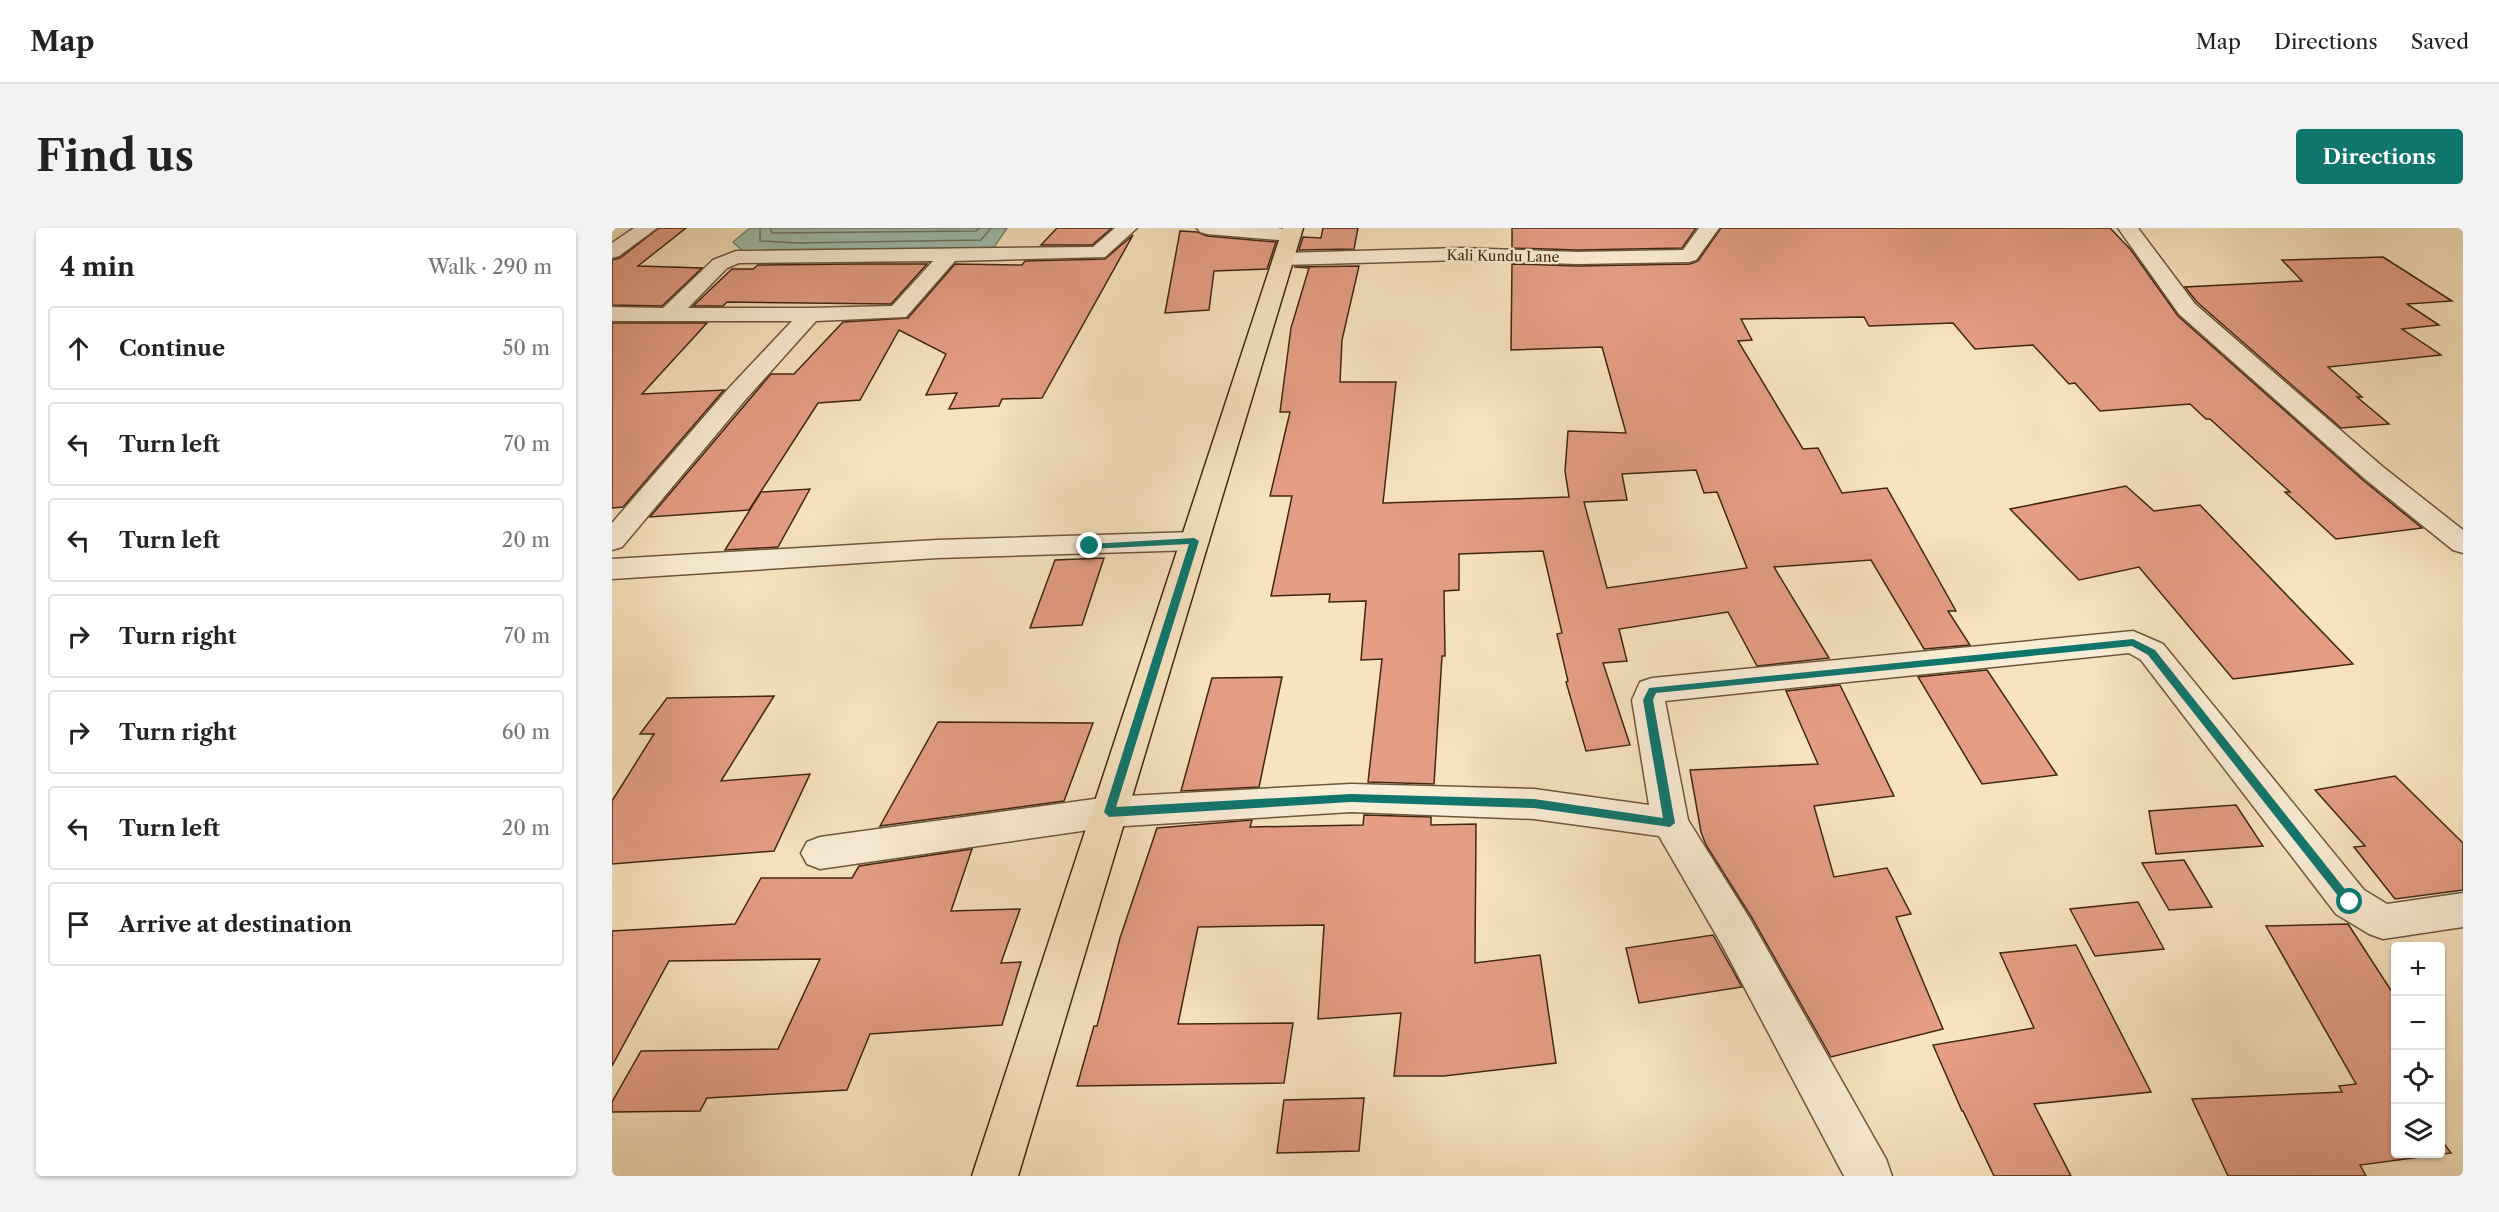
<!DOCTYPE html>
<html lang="en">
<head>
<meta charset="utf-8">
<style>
	:root { --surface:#fff; --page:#f2f2f2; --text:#222; --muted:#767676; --line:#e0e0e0; --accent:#0f766e }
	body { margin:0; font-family:"Libre Caslon Text",serif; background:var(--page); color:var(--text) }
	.controls { position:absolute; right:18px; bottom:18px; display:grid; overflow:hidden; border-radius:6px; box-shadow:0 2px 4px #0004 }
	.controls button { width:54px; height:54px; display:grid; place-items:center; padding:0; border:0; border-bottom:2px solid var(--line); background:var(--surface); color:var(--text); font:30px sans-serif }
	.stop { position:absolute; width:18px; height:18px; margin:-14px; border:4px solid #0f766e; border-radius:50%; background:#fff }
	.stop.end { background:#0f766e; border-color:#fff; box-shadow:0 2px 6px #0008 }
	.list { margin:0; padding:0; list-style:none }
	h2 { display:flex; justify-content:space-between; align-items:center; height:78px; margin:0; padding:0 24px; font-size:26px }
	h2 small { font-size:20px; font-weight:400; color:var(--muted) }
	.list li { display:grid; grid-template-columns:39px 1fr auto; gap:18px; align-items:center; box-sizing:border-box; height:84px; margin:0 12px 12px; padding:0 12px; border:2px solid var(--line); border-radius:6px }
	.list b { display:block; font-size:22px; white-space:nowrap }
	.list em { font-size:20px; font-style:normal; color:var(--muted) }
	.icon { flex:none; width:33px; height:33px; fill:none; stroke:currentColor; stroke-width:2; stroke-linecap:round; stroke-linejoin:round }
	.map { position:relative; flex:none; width:1851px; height:948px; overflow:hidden; border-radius:6px }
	header { display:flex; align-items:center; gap:36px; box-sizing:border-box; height:84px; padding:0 30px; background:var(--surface); border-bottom:2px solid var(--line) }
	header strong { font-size:28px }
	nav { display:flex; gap:33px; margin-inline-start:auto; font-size:21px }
	.intro { display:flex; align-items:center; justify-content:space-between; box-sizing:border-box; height:144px; padding:0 36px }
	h1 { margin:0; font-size:42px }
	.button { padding:15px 27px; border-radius:6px; background:var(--accent); color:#fff; font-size:21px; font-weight:700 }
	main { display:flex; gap:36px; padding:0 36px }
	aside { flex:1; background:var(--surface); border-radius:6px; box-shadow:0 2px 4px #0004 }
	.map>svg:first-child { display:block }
	.water { fill:#9ebfad; stroke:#78826f; stroke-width:1.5 }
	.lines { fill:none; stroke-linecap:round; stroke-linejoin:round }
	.shore { stroke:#6f7360; stroke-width:1.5 }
	.building { fill:#e59d85; stroke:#402713; stroke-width:1.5; fill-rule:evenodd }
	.minor-casing { stroke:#6e563e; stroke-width:3 }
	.major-casing { stroke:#402713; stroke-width:3 }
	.minor { fill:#faedd6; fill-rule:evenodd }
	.major { fill:#f7e3c0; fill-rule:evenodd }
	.route { fill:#0f766e }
	.labels { text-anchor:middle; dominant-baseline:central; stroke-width:4.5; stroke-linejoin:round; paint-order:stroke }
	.far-street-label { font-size:14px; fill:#402713; stroke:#faedd6 }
</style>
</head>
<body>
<header>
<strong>Map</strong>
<nav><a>Map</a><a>Directions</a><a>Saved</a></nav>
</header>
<div class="intro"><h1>Find us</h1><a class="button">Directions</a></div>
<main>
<aside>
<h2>4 min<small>Walk · 290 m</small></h2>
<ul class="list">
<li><svg class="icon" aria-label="ahead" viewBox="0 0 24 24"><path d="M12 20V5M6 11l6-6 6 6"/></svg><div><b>Continue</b></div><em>50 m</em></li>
<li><svg class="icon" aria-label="left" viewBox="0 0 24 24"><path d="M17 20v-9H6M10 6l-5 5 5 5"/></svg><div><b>Turn left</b></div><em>70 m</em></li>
<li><svg class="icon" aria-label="left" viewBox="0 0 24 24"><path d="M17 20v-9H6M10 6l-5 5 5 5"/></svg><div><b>Turn left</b></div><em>20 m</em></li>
<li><svg class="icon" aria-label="right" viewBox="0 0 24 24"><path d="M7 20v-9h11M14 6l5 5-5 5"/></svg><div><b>Turn right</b></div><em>70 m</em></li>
<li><svg class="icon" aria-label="right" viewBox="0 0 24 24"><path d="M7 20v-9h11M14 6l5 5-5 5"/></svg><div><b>Turn right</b></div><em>60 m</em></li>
<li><svg class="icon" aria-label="left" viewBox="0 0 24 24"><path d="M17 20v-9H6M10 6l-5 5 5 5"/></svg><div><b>Turn left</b></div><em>20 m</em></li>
<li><svg class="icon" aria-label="arrive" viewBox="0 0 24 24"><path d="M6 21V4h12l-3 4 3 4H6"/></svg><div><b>Arrive at destination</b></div></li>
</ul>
</aside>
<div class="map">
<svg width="1851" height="948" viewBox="0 0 1851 948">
	<rect width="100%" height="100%" fill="#f7e3c0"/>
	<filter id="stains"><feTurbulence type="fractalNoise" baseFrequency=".00333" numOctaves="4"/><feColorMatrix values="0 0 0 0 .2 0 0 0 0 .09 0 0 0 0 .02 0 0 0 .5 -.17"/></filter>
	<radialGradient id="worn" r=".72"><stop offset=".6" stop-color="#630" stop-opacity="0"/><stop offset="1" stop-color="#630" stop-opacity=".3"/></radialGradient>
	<path class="water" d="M138,0H395L378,25H133L121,14Z"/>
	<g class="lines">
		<g class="shore">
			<path d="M148,0V13L186,15L369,12L379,0"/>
			<path d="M158,0L160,5L364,3L368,0"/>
		</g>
	</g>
	<g class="building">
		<path d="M47,0H74L26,38L90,40L50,78L0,77V32L8,30Z"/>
		<path d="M445,0H500L480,17H429Z"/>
		<path d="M711,0H746L742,21L687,22L691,9L709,10Z"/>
		<path d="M900,0H1084L1070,20L965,22L900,20Z"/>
		<path d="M1109,0H1498L1519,22L1566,88L1752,253L1810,300L1724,311L1673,264H1678L1598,191H1594L1578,176L1488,183L1463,155L1457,156L1421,117L1363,121L1341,95L1257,98L1252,89L1129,91L1140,112L1126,113L1191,221L1206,220L1230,265L1275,260L1344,383H1336L1358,417L1312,421L1259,332L1162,339L1217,430L1145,438L1116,384L1007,401L1015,433L991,435L1018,517L974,523L954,454L956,453L945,406L950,405L931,323L847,326V362L832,363L833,428H830L822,556L756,554L770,431L749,432L754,373L717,374L718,366L659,368L680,268H658L678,184H668L679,100L697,40L682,39L747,38L730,112L728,154H784L771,275L957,269L953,243L956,203L1014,205L990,119L899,122L900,36L965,38L1078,36L1086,33ZM1084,242L1092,265L1105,264L1135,340L995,360L972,274L1015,272L1010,246Z"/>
		<path d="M568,3L585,4L595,8L664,14L655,41L602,43L597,82L553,85Z"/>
		<path d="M521,7L430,170L390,171L387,178L337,181L345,165L314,167L334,126L287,102L248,172L206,175L137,282L38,289L159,146H182L231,94L296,90L343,36L410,37L413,33L493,31Z"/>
		<path d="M1771,29L1840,73L1795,76L1827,97L1790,101L1829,127L1716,139L1750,169H1745L1777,196L1729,200L1585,74L1573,59L1690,53L1670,32Z"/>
		<path d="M242,36H315L279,76L115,74L111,78H81L120,41H141L146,37Z"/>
		<path d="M0,95H95L30,166L112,162L11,279L0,280Z"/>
		<path d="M1514,258L1542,283L1588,277L1741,436L1621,451L1527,339L1467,352L1398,281Z"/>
		<path d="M198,261L166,319L113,322L149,264Z"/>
		<path d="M492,330L470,397L418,400L443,332Z"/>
		<path d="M1375,442L1445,547L1370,556L1306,449Z"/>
		<path d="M670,449L647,559L569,563L600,450Z"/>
		<path d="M1228,457L1282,568L1202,578L1222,649L1275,640L1299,686L1284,689L1331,801L1219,829L1140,690L1094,617L1089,604L1078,542L1206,536L1174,463Z"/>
		<path d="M162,468L109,553L198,546L162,623L0,636V573L42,506H28L55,470Z"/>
		<path d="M326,494L481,495L452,573L268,598Z"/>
		<path d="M1783,548L1851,615V662L1783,671L1742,619L1753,618L1703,562Z"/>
		<path d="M1624,577L1651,618L1544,626L1537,583Z"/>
		<path d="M752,587L819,589V597L864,596L863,735L928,727L944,835L832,848H782L789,785L706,791L712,697L586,699L566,796L681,795L672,855L465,858L482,798H485L508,710L545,600L640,592L638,599L751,597Z"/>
		<path d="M360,621L339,683L408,681L389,735L409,734L390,797L258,806L235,862L95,870L88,883L0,884V874L29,823L166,821L208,731L57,733L0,838V703L123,696L149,650H240L247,638Z"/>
		<path d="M1572,632L1600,679L1557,682L1530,635Z"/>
		<path d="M1526,674L1552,721L1483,728L1458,681Z"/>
		<path d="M1736,696L1784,770V926H1828V910L1839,925L1748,937L1754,948H1616L1580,871L1730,864L1727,858L1744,856L1654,698Z"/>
		<path d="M1101,707L1130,759L1027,775L1014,720Z"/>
		<path d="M1464,717L1539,864L1422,876L1459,948H1382L1351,883H1350L1321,817L1422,800L1388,725Z"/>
		<path d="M752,870L747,923L665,925L672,872Z"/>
	</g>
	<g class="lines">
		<defs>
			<g id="minor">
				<path d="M22,0H45L7,28L0,30V15Z"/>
				<path d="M503,0H525L493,29L343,33L294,89L204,93L134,171L10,319L0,322V295L116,161L180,93H0V79L51,80L101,32L124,23L481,19ZM321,33L280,78L198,80H76L115,40L127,35Z"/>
				<path d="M585,0H665L686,3L689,7L686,11L679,13L595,6L588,4Z"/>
				<path d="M1087,0H1107L1084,32L1077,34L965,36L849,32L671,37L664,35L661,31L664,27L671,25L849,20L965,24L1071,22Z"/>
				<path d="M1506,0H1526L1583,76L1771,239L1851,302V325L1841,322L1753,251L1567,86Z"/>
				<path d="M583,304L593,307L597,313L593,319L583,322L325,330L0,351V331L325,312Z"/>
				<path d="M1521,403L1551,416L1752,662L1775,676L1851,665V699L1771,711L1757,706L1724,686L1529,432L1517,425L1053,473L1076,592L1138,691L1274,931L1280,948H1232L1110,717L1047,608L922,591L739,584L497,599L208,641L195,636L189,625L195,614L208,609L497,569L739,556L922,561L1037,577L1020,472L1028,454L1040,450Z"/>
			</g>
			<path id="major" d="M671,0H691L406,948H360Z"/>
		</defs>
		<use href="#minor" class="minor-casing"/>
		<use href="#major" class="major-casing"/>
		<use href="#minor" class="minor"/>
		<use href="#major" class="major"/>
	</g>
	<path class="route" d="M582,310L587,313L504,579L739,566L922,571L1051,590L1031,472L1037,460L1521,411L1543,422L1743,674L1738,679L1734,678L1536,427L1520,418L1044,465L1041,472L1063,595L1058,599L922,580L739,574L497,589L492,584L577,316L478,321L474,318L478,316Z"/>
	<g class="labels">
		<g class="far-street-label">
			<text transform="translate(891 28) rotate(1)">Kali Kundu Lane</text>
		</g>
	</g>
	<rect width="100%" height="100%" filter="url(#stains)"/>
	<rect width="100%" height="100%" fill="url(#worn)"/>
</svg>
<div class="controls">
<button>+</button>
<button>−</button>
<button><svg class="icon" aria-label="locate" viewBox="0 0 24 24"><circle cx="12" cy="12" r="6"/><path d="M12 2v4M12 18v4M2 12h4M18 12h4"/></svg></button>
<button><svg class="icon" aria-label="layers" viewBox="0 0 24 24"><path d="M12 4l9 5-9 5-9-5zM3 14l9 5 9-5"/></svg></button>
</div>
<div class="stop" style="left:1738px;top:674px"></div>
<div class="stop end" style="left:478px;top:318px"></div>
</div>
</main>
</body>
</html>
